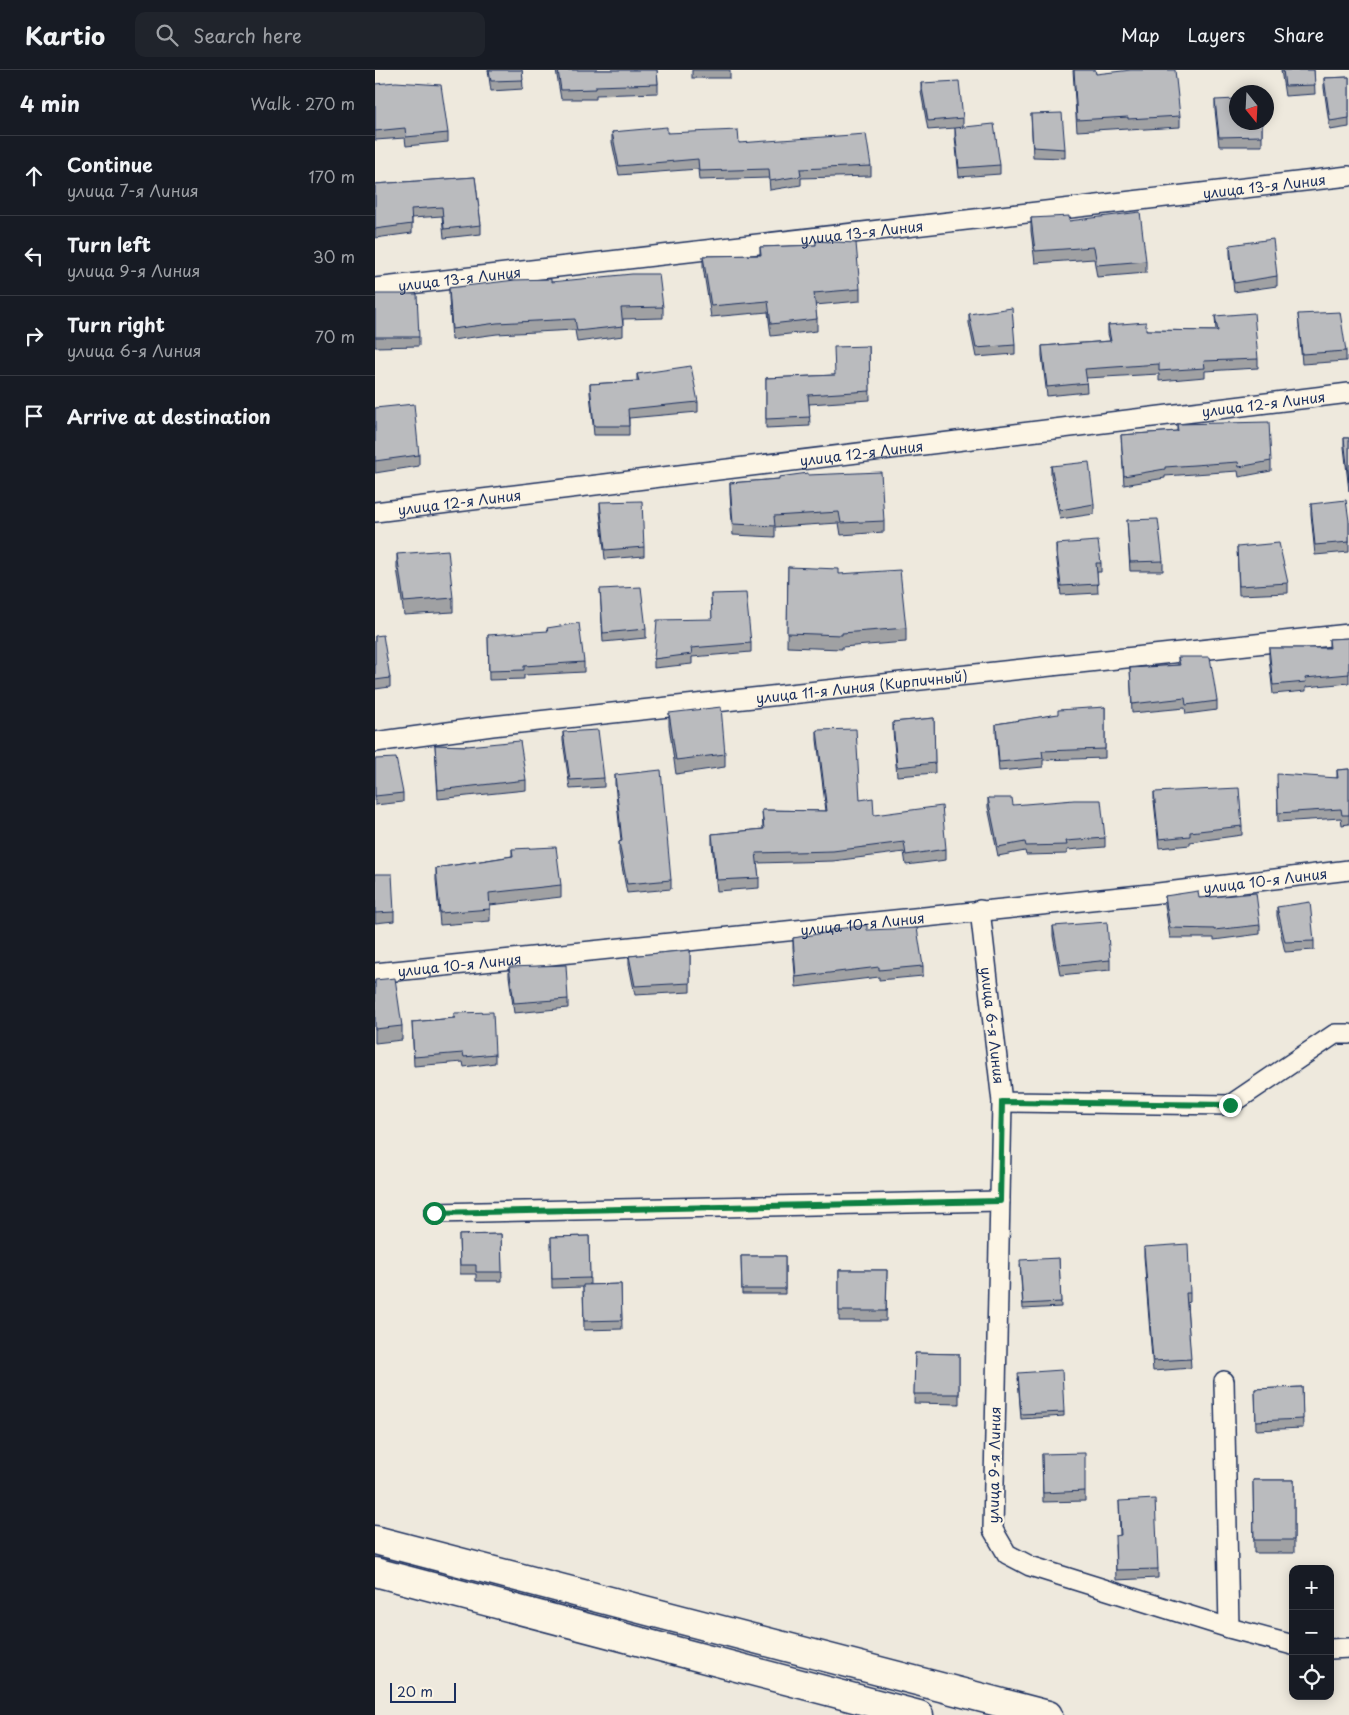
<!DOCTYPE html>
<html lang="en">
<head>
<meta charset="utf-8">
<style>
	:root { --surface:#171b24; --page:#20242c; --text:#f1f3f6; --muted:#9ea1a6; --line:#363941 }
	body { margin:0; font-family:"Playpen Sans",sans-serif; background:var(--page); color:var(--text) }
	.controls { position:absolute; right:15px; bottom:15px; display:grid; overflow:hidden; border-radius:10px; box-shadow:0 2px 12px #0003 }
	.controls button { width:45px; height:45px; display:grid; place-items:center; padding:0; border:0; border-bottom:1px solid var(--line); background:var(--surface); color:var(--text); font:25px sans-serif }
	.compass { position:absolute; left:854px; top:15px; width:45px; height:45px; border-radius:50%; background:var(--surface); box-shadow:0 2px 12px #0003; rotate:162deg }
	.scale { position:absolute; left:15px; bottom:12px; width:66px; box-sizing:border-box; padding-left:5px; border:2px solid #1b2f5e; border-top:0; font-size:14px; line-height:18px; white-space:nowrap; color:#1b2f5e; -webkit-text-stroke:4px #fcf5e5; paint-order:stroke }
	.stop { position:absolute; width:15px; height:15px; margin:-11px; border:4px solid #0b8043; border-radius:50%; background:#fff }
	.stop.end { background:#0b8043; border-color:#fff; box-shadow:0 1px 5px #0008 }
	.list { margin:0; padding:0; list-style:none }
	h2 { display:flex; justify-content:space-between; align-items:center; height:65px; margin:0; padding:0 20px; font-size:21px }
	h2 small { font-size:16px; font-weight:400; color:var(--muted) }
	.list li { display:grid; grid-template-columns:32px 1fr auto; gap:15px; align-items:center; box-sizing:border-box; height:80px; padding:0 20px; border-top:1px solid var(--line) }
	.list b { display:block; font-size:19px; white-space:nowrap }
	.list p { margin:0; font-size:16px; white-space:nowrap; color:var(--muted) }
	.list em { font-size:16px; font-style:normal; color:var(--muted) }
	.icon { flex:none; width:28px; height:28px; fill:none; stroke:currentColor; stroke-width:2; stroke-linecap:round; stroke-linejoin:round }
	.map { position:relative; flex:none; width:974px; height:1645px; overflow:hidden }
	header { display:flex; align-items:center; gap:30px; box-sizing:border-box; height:70px; padding:0 25px; background:var(--surface); border-bottom:1px solid var(--line) }
	header strong { font-size:24px }
	nav { display:flex; gap:28px; margin-inline-start:auto; font-size:18px }
	.search { width:350px; height:45px; background:var(--page); display:flex; align-items:center; gap:12px; box-sizing:border-box; padding:0 18px; border-radius:10px; color:var(--muted); font-size:19px }
	main { display:flex }
	aside { flex:1; background:var(--surface) }
	.map>svg:first-child { display:block }
	.lines { fill:none; stroke-linecap:round; stroke-linejoin:round }
	.street-casing { stroke:#1b2f5e; stroke-width:22 }
	.primary-casing { stroke:#1b2f5e; stroke-width:31 }
	.street { stroke:#fcf5e5; stroke-width:19 }
	.primary { stroke:#fcf5e5; stroke-width:28 }
	.wall { fill:#a0a1a3; stroke:#1b2f5e }
	.building { fill:#babbbe; stroke:#1b2f5e }
	.route { stroke:#0b8043; stroke-width:6 }
	.labels { text-anchor:middle; dominant-baseline:central; stroke-width:4.5; stroke-linejoin:round; paint-order:stroke }
	.street-label { font-size:14px; fill:#1b2f5e; stroke:#fcf5e5 }
</style>
</head>
<body>
<header>
<strong>Kartio</strong>
<div class="search"><svg class="icon" aria-label="search" viewBox="0 0 24 24"><circle cx="10" cy="10" r="6"/><path d="M15 15l6 6"/></svg>Search here</div>
<nav><a>Map</a><a>Layers</a><a>Share</a></nav>
</header>
<main>
<aside>
<h2>4 min<small>Walk · 270 m</small></h2>
<ul class="list">
<li><svg class="icon" aria-label="ahead" viewBox="0 0 24 24"><path d="M12 20V5M6 11l6-6 6 6"/></svg><div><b>Continue</b><p>улица 7-я Линия</p></div><em>170 m</em></li>
<li><svg class="icon" aria-label="left" viewBox="0 0 24 24"><path d="M17 20v-9H6M10 6l-5 5 5 5"/></svg><div><b>Turn left</b><p>улица 9-я Линия</p></div><em>30 m</em></li>
<li><svg class="icon" aria-label="right" viewBox="0 0 24 24"><path d="M7 20v-9h11M14 6l5 5-5 5"/></svg><div><b>Turn right</b><p>улица 6-я Линия</p></div><em>70 m</em></li>
<li><svg class="icon" aria-label="arrive" viewBox="0 0 24 24"><path d="M6 21V4h12l-3 4 3 4H6"/></svg><div><b>Arrive at destination</b></div></li>
</ul>
</aside>
<div class="map">
<svg width="974" height="1645" viewBox="0 0 974 1645">
	<rect width="100%" height="100%" fill="#eee9dd"/>
	<filter id="ink" filterUnits="userSpaceOnUse"><feTurbulence type="fractalNoise" baseFrequency=".02" numOctaves="2"/><feDisplacementMap in="SourceGraphic" scale="10" xChannelSelector="R" yChannelSelector="G"/><feConvolveMatrix kernelMatrix="1 2 1 2 8 2 1 2 1" color-interpolation-filters="sRGB"/></filter>
	<g filter="url(#ink)">
		<g class="lines">
			<defs>
				<g id="street">
					<path id="s1" d="M0,218L974,106"/>
					<path id="s2" d="M0,442L974,323"/>
					<path id="s3" d="M0,672L117,656L974,564"/>
					<path id="s4" d="M605,840L627,1032L855,1035L960,964H974"/>
					<path id="s5" d="M0,903L775,824L974,800"/>
					<path d="M627,1032L618,1460L632,1484L655,1496L854,1558L918,1575"/>
					<path d="M59,1143L625,1131"/>
					<path d="M849,1311L854,1558"/>
					<path d="M955,1579L974,1578"/>
				</g>
				<g id="primary">
					<path d="M0,1470L673,1645"/>
					<path d="M0,1502L544,1645"/>
				</g>
			</defs>
			<use href="#street" class="street-casing"/>
			<use href="#primary" class="primary-casing"/>
			<use href="#street" class="street"/>
			<use href="#primary" class="primary"/>
		</g>
		<g class="wall">
			<path d="M113,0H147L148,19L116,21Z"/>
			<path d="M181,0H282L283,14V23L221,25V29H186Z"/>
			<rect x="317" y="0" width="38" height="8"/>
			<path d="M698,0H720L721,4L805,46V57L753,60V58L702,61Z"/>
			<path d="M906,0H939L940,24L910,26Z"/>
			<path d="M974,7V57L955,60L949,18V8Z"/>
			<path d="M546,13L588,48V57L625,95V104L584,107L580,67V58L553,60L546,22Z"/>
			<path d="M0,14L73,63V72L31,76L30,68L0,70Z"/>
			<path d="M840,30L887,52V76H844L840,40Z"/>
			<path d="M656,44L690,79V88L658,87Z"/>
			<path d="M237,62L292,63L364,73L496,96V106L426,108V115L395,120L394,108L324,110L323,99L244,105L237,72Z"/>
			<path d="M100,107L106,155V164L69,168L67,146L37,148V163L0,168V114Z"/>
			<path d="M656,148L694,151L771,191V203L722,207L719,189L660,193L656,161Z"/>
			<path d="M441,171L485,219V231L440,235L442,249V261L396,266L393,242L336,247L328,197V186L385,185V177L441,175Z"/>
			<path d="M855,175L902,206V216L859,222L855,184Z"/>
			<path d="M176,212L288,237V248L248,249V266L202,272L200,260L122,264L77,270L74,228V218Z"/>
			<path d="M0,224L44,267V276L0,277Z"/>
			<path d="M594,244L640,275V284L601,287L594,253Z"/>
			<path d="M923,244L971,281V291L927,294Z"/>
			<path d="M840,246L883,289V298L830,301V307L784,311V304L711,308L712,322L672,326L667,286V276L735,271L733,264V255L771,260L841,261Z"/>
			<path d="M494,276L495,330L434,334L435,356L391,358V308L460,305Z"/>
			<path d="M262,304L323,332V342L254,348V365H219L215,323V314L262,311Z"/>
			<path d="M0,338L44,385V396L0,403Z"/>
			<path d="M802,354L896,391V401L864,407L863,401L790,406V408L749,415L746,365L802,361Z"/>
			<path d="M969,368H974V421L969,377Z"/>
			<path d="M676,396L719,434V444L685,449L676,405Z"/>
			<path d="M433,405L509,451V462L466,465L464,453L400,457V467L358,465L355,424V413L404,409Z"/>
			<path d="M225,432L269,477V486L230,489L225,442Z"/>
			<path d="M936,434L974,451V482L940,485L936,444Z"/>
			<path d="M752,450L788,491V501H755Z"/>
			<path d="M681,474L726,493V502H722L723,523L686,525L681,483Z"/>
			<path d="M862,477L913,513V523L864,525Z"/>
			<path d="M22,484L78,528V542L29,545L22,498Z"/>
			<path d="M413,497L464,504L531,558V572L467,577V579L412,577Z"/>
			<path d="M225,519L271,559V568L228,572Z"/>
			<path d="M336,524L376,573V582L317,587V594L279,598V589L337,549Z"/>
			<path d="M113,565L209,592V602L149,605V609L114,610Z"/>
			<path d="M0,566L15,608V617L0,619Z"/>
			<path d="M974,568V613L931,617V621L898,624L894,588V578H954V569Z"/>
			<path d="M803,587L842,631V640L811,644L810,638L757,643L755,598L803,595Z"/>
			<path d="M730,637V688L668,690V697L624,701L621,663V654Z"/>
			<path d="M294,643L350,684V697L301,704L294,656Z"/>
			<path d="M559,648L560,703L522,706L518,661V652Z"/>
			<path d="M442,660L485,730L499,745L571,779V790L531,795L529,782L458,791L382,793L384,808V818L342,821L337,774V764L388,759L387,740L451,741L442,670Z"/>
			<path d="M188,662L229,708V717L195,719L188,671Z"/>
			<path d="M60,675L92,676L151,710V720L63,729Z"/>
			<path d="M0,689L28,723V732L0,735Z"/>
			<path d="M974,699V754L967,755L966,748L903,752L902,713L962,708V700Z"/>
			<path d="M240,705L296,810V819L252,823L244,781V772L246,771L240,714Z"/>
			<path d="M779,722L867,756V765L815,772V775L784,778L779,731Z"/>
			<path d="M613,728L638,735L730,768V777L692,780V784L651,785L650,781L623,786L613,737Z"/>
			<path d="M137,779L186,815V827L115,835V851L65,855L61,810V798L137,786Z"/>
			<path d="M0,804L19,842V851L0,853Z"/>
			<path d="M790,826L824,828L885,855V864L839,870V868H795L790,835Z"/>
			<path d="M902,837L939,871V880L910,882L902,846Z"/>
			<path d="M678,856L735,890V900L685,905L678,866Z"/>
			<path d="M492,860L548,896V906L504,910V907L421,917L418,878V868Z"/>
			<path d="M315,880V922L260,925L254,895V886Z"/>
			<path d="M134,897L193,929V938L139,943L134,906Z"/>
			<path d="M0,910L27,956V970L0,973Z"/>
			<path d="M79,943L120,984V993L89,997L88,992L39,996L37,952L79,948Z"/>
			<path d="M126,1164L127,1211H101V1204H85L84,1165Z"/>
			<path d="M214,1166L215,1215L246,1214L247,1259L209,1260L208,1217L177,1218L176,1167Z"/>
			<path d="M769,1177L815,1223V1232L812,1233L816,1298L778,1301L769,1186Z"/>
			<path d="M366,1186H410V1224H367Z"/>
			<path d="M684,1188L686,1237L648,1239L645,1194Z"/>
			<path d="M464,1200H512L511,1251H464Z"/>
			<path d="M540,1283L584,1284V1334L539,1333Z"/>
			<path d="M643,1308L689,1342V1346L646,1349Z"/>
			<path d="M927,1317L928,1358L881,1360L880,1319Z"/>
			<path d="M667,1384L710,1421V1431L668,1432Z"/>
			<path d="M878,1410H919V1483H879Z"/>
			<path d="M744,1431L783,1499V1508L741,1510L740,1475L745,1465Z"/>
		</g>
		<g class="building">
			<path d="M114,0H147L148,10L116,11Z"/>
			<path d="M183,0H282L283,14L221,16V19L186,20Z"/>
			<path d="M699,0H720L721,4L756,0H800L805,46L753,49V47L702,50Z"/>
			<path d="M908,0H939L940,15L910,16Z"/>
			<path d="M974,7V48L955,51L949,8Z"/>
			<path d="M584,11L588,48L553,51L546,13Z"/>
			<path d="M21,12L66,15L73,63L31,67L30,58L0,61V14Z"/>
			<path d="M862,29V52H887V66L844,67L840,30Z"/>
			<path d="M687,43L690,79L658,77L656,44Z"/>
			<path d="M619,54L625,95L584,98L580,58Z"/>
			<path d="M292,57V63L363,60L364,73L491,64L496,96L425,99L426,106L395,111L394,99L324,101L323,89L244,96L237,62Z"/>
			<path d="M100,107L106,155L69,159L67,137L36,139L37,154L0,159V114Z"/>
			<path d="M765,142L771,191L722,195L719,177L660,181L656,148L694,146V151Z"/>
			<path d="M898,169L902,206L859,213L855,175Z"/>
			<path d="M441,171L481,173L485,219L439,223L442,249L396,254L393,231L336,236L328,186L386,185L385,177L441,175Z"/>
			<path d="M257,204H284L288,237L246,238L248,256L202,261L200,249L122,253L77,259L74,218L140,210L176,209V212Z"/>
			<path d="M0,224H42L44,267H0Z"/>
			<path d="M637,238L640,275L601,278L594,244Z"/>
			<path d="M965,242L971,281L927,284L923,244Z"/>
			<path d="M879,243L883,289L829,291L830,298L784,301V294L710,299L712,313L672,317L667,276L736,271L733,255L771,252V260L843,261L840,246Z"/>
			<path d="M494,276L495,321L433,325L435,347L391,349V308L460,305L459,277Z"/>
			<path d="M316,296L323,332L253,339L254,356H219L215,314L264,311L262,304Z"/>
			<path d="M39,334L44,385L0,391V338Z"/>
			<path d="M894,352L896,391L864,397L863,392L790,397V399L749,406L746,365L803,361L802,354Z"/>
			<path d="M969,368H974V412Z"/>
			<path d="M714,392L719,434L685,440L676,396Z"/>
			<path d="M506,402L509,451L466,453L464,442L399,446L400,456L358,454L355,413L404,409V407L433,403V405Z"/>
			<path d="M971,430L974,451V472L940,475L936,434Z"/>
			<path d="M267,431L269,477L230,480L225,432Z"/>
			<path d="M783,449L788,491L755,492L752,450Z"/>
			<path d="M723,471L726,493H721L723,514L686,516L681,474Z"/>
			<path d="M904,473L913,513L864,516L862,477Z"/>
			<path d="M73,480L78,528L29,532L22,484Z"/>
			<path d="M413,497L464,499V504L525,500L531,558L467,563V565L412,563Z"/>
			<path d="M266,517L271,559L228,563L225,519Z"/>
			<path d="M371,523L376,573L316,578L317,584L279,589L282,550L337,549L336,524Z"/>
			<path d="M204,553L209,592L149,596V600L114,601L113,565L173,561L172,558Z"/>
			<path d="M8,565L15,608L0,610V566Z"/>
			<path d="M974,568V604L930,608L931,612L898,615L894,578H955L954,569Z"/>
			<path d="M803,587H835L842,631L811,635L810,628L757,634L755,598L805,595Z"/>
			<path d="M346,637L350,684L301,690L294,643Z"/>
			<path d="M730,637V679L667,681L668,688L624,692L621,654L683,644V640Z"/>
			<path d="M559,648L560,693L522,697L518,652Z"/>
			<path d="M481,659L485,730L498,728L499,745L567,736L571,779L531,785L529,772L458,781L381,783L384,808L342,810L337,764L389,759L387,740L452,741L442,660Z"/>
			<path d="M223,660L229,708L195,710L188,662Z"/>
			<path d="M145,671L151,710L63,720L60,675L92,676Z"/>
			<path d="M21,688L28,723L0,726V689Z"/>
			<path d="M974,699V745H967L966,739L903,743L902,704L963,708L962,700Z"/>
			<path d="M286,700L296,810L252,814L244,772L247,771L240,705Z"/>
			<path d="M864,718L867,756L815,762V766L784,769L779,722Z"/>
			<path d="M613,728H637L638,735L699,730H726L730,768L691,771L692,775L651,776L650,772L623,777Z"/>
			<path d="M181,777L186,815L114,823L115,839L65,843L61,798L138,786L137,779Z"/>
			<path d="M0,804H17L19,842L0,843Z"/>
			<path d="M823,821L824,828L881,823L885,855L839,860V859L795,858L790,826Z"/>
			<path d="M935,832L939,871L910,872L902,837Z"/>
			<path d="M732,852L735,890L685,895L678,856Z"/>
			<path d="M492,855V860L542,858L548,896L504,900V897L421,907L418,868L455,862V860Z"/>
			<path d="M315,880V913L260,916L254,886Z"/>
			<path d="M191,895L193,929L139,933L134,897Z"/>
			<path d="M20,908L27,956L0,959V910Z"/>
			<path d="M118,942L120,984L89,987L88,983L39,987L37,952L80,948L79,943Z"/>
			<path d="M126,1164L127,1202H101V1195H85L84,1165Z"/>
			<path d="M214,1166L215,1208L177,1209L176,1167Z"/>
			<path d="M813,1174L815,1223H811L816,1289L778,1291L769,1177Z"/>
			<path d="M366,1186H410V1219H367Z"/>
			<path d="M684,1188L686,1232L648,1234L645,1190Z"/>
			<path d="M464,1200H512L511,1241H464Z"/>
			<path d="M246,1214L247,1250L209,1251L208,1215Z"/>
			<path d="M540,1283L584,1284V1324H539Z"/>
			<path d="M687,1300L689,1342L646,1344L643,1303Z"/>
			<path d="M927,1317L928,1349L881,1351L880,1319Z"/>
			<path d="M710,1383V1421L668,1423L667,1384Z"/>
			<path d="M878,1410H919V1470H879Z"/>
			<path d="M780,1429L783,1499L741,1500L740,1466L746,1465L744,1431Z"/>
		</g>
	</g>
	<g class="lines" filter="url(#ink)">
		<path class="route" d="M59,1143L625,1131L627,1032L855,1035"/>
	</g>
	<g class="labels">
		<g class="street-label">
			<text stroke="none"><textPath href="#s1" startOffset="895">улица 13-я Линия</textPath></text>
			<text stroke="none"><textPath href="#s1" startOffset="490">улица 13-я Линия</textPath></text>
			<text stroke="none"><textPath href="#s1" startOffset="85">улица 13-я Линия</textPath></text>
			<text stroke="none"><textPath href="#s2" startOffset="895">улица 12-я Линия</textPath></text>
			<text stroke="none"><textPath href="#s2" startOffset="490">улица 12-я Линия</textPath></text>
			<text stroke="none"><textPath href="#s2" startOffset="85">улица 12-я Линия</textPath></text>
			<text stroke="none"><textPath href="#s3" startOffset="490">улица 11-я Линия (Кирпичный)</textPath></text>
			<text stroke="none"><textPath href="#s5" startOffset="895">улица 10-я Линия</textPath></text>
			<text stroke="none"><textPath href="#s5" startOffset="490">улица 10-я Линия</textPath></text>
			<text stroke="none"><textPath href="#s5" startOffset="85">улица 10-я Линия</textPath></text>
			<text stroke="none"><textPath href="#s4" startOffset="116">улица 6-я Линия</textPath></text>
			<text transform="translate(619 1395) rotate(-89)">улица 9-я Линия</text>
		</g>
	</g>
</svg>
<div class="controls">
<button>+</button>
<button>−</button>
<button><svg class="icon" aria-label="locate" viewBox="0 0 24 24"><circle cx="12" cy="12" r="6"/><path d="M12 2v4M12 18v4M2 12h4M18 12h4"/></svg></button>
</div>
<svg class="compass" viewBox="-18 -18 36 36"><path d="M0-13l5 13h-10z" fill="#e53935"/><path d="M0 13l5-13h-10z" fill="#9ea1a6"/></svg>
<div class="scale">20 m</div>
<div class="stop" style="left:59px;top:1143px"></div>
<div class="stop end" style="left:855px;top:1035px"></div>
</div>
</main>
</body>
</html>
